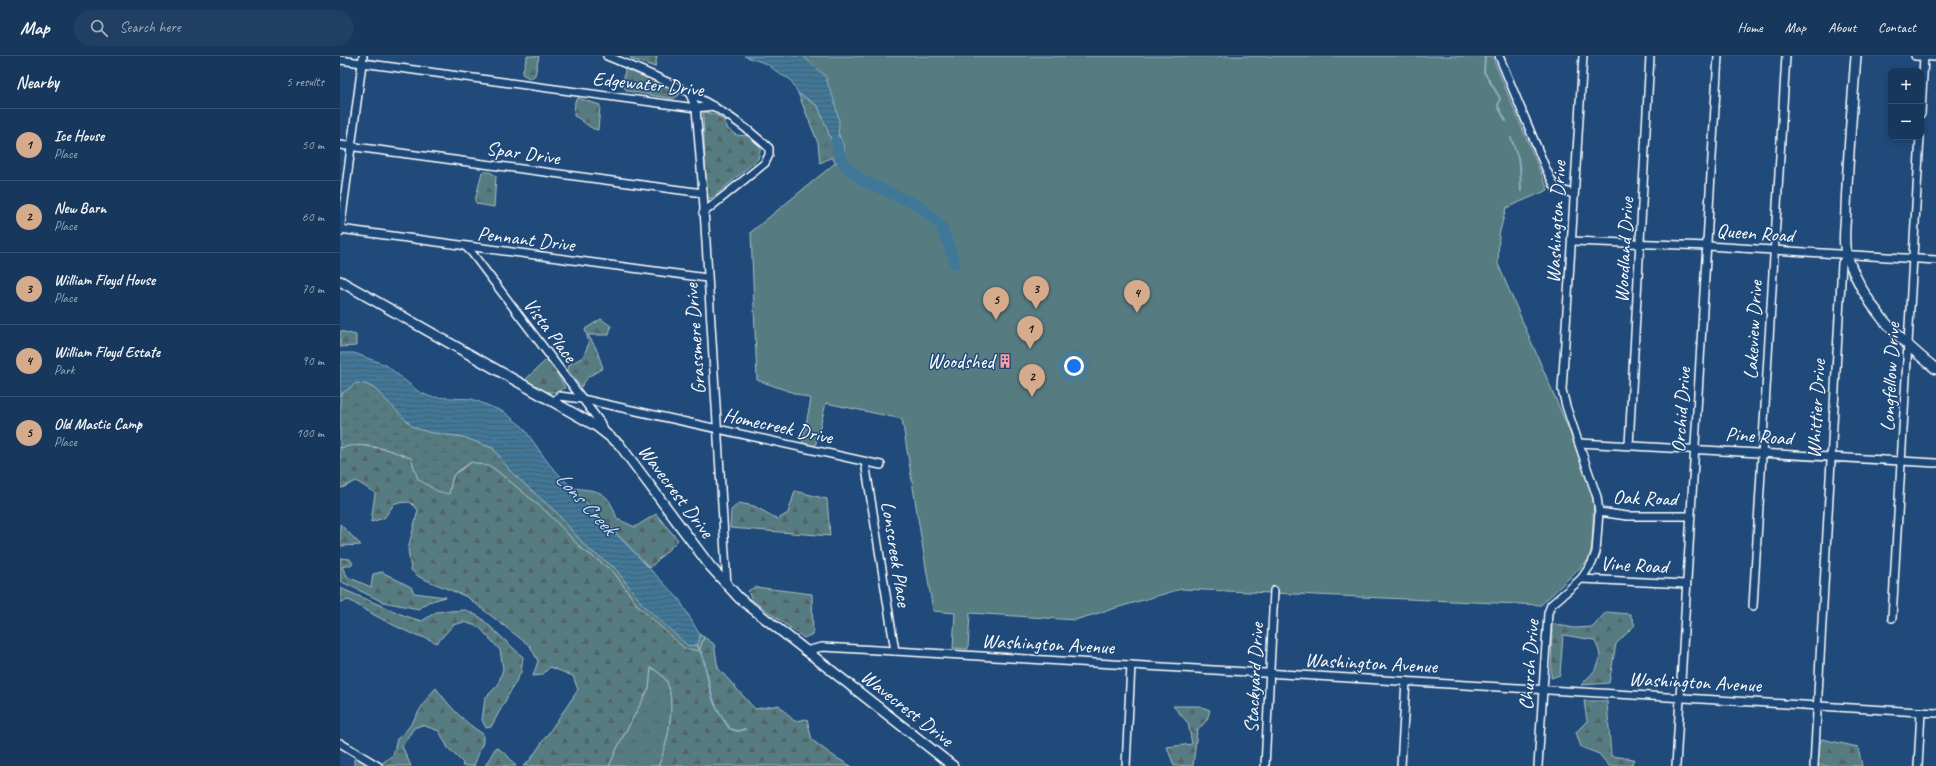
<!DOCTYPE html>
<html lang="en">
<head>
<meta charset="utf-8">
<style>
	:root { --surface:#17385c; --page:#203f62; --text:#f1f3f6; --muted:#9eacbb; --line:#365272; --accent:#d6ab8b }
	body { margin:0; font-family:Caveat,sans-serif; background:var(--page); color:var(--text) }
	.controls { position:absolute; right:12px; top:12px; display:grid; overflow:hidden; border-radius:8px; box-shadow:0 2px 6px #0003 }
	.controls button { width:36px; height:36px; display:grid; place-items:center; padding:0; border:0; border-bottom:1px solid var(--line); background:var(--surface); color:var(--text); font:20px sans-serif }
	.you { position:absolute; left:734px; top:310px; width:14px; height:14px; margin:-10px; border:3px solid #fff; border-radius:50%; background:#1a73e8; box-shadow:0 0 0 6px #1a73e833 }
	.badge { display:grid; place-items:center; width:26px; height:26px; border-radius:50%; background:var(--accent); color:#111; font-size:13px; font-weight:700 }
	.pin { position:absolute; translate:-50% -33px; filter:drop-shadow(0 1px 2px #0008) }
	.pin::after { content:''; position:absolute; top:21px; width:14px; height:12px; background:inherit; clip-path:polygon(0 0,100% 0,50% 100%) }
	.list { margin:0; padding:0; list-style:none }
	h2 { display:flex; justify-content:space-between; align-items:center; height:52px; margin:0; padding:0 16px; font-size:17px }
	h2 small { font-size:13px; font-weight:400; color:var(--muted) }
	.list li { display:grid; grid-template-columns:26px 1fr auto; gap:12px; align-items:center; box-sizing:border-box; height:72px; padding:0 16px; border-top:1px solid var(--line) }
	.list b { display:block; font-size:15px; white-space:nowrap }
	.list p { margin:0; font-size:13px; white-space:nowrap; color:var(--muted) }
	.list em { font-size:13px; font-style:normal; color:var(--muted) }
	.icon { flex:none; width:22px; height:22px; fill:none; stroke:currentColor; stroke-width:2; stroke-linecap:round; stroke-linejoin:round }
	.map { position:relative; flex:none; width:1596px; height:710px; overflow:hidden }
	header { display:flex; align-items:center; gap:24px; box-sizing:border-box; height:56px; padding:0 20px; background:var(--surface); border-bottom:1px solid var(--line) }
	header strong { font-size:19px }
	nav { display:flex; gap:22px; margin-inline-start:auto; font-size:14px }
	.search { width:280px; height:36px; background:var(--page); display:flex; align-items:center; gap:10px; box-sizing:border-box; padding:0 14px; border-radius:22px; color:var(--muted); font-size:15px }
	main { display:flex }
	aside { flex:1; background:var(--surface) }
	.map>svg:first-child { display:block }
	.grass { fill:url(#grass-tufts); stroke:#abbec0 }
	.forest { fill:url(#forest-firs); stroke:#abbec0 }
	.wetland { fill:url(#wetland-marsh); stroke:#abbec0 }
	.park { fill:#577c82; stroke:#abbec0 }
	.water { fill:url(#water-rules); stroke:#8caec2 }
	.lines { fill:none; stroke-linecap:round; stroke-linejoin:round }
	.stream { stroke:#8caec2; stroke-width:2 }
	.river { stroke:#407899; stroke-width:11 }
	.minor-casing { stroke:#fff; stroke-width:10 }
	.tertiary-casing { stroke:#fff; stroke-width:12 }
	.minor { stroke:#1f4a7a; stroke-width:7 }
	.tertiary { stroke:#1f4a7a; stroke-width:9 }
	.labels { text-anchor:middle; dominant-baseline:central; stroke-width:3; stroke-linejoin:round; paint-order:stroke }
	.street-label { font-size:20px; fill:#fff; stroke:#1f4a7a }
	.poi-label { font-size:20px; fill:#fff; stroke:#1f4a7a; text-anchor:end }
	.water-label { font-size:21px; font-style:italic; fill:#cfdde6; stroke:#1f4a7a }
</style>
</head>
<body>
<header>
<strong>Map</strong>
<div class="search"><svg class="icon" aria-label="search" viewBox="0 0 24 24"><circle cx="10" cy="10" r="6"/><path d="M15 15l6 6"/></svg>Search here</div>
<nav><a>Home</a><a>Map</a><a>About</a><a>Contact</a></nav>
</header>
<main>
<aside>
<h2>Nearby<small>5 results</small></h2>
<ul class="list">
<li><span class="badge">1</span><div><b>Ice House</b><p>Place</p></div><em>50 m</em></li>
<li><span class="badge">2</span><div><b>New Barn</b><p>Place</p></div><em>60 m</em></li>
<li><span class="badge">3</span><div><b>William Floyd House</b><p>Place</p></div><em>70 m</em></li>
<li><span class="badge">4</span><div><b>William Floyd Estate</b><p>Park</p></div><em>90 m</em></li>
<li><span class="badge">5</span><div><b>Old Mastic Camp</b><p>Place</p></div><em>100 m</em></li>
</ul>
</aside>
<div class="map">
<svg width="1596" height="710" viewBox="0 0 1596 710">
	<defs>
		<pattern id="grass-tufts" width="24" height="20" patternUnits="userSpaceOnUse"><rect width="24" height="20" fill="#577c82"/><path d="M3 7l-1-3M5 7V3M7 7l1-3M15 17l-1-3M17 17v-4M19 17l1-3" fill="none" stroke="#526467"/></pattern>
		<pattern id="forest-firs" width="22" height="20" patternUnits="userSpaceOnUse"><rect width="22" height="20" fill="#577c82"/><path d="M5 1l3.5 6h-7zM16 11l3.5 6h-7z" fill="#526467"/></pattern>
		<pattern id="wetland-marsh" width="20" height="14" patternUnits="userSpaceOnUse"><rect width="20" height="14" fill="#577c82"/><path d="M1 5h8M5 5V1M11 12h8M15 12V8" fill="none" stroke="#526467"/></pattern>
		<pattern id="water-rules" width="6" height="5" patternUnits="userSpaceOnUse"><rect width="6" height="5" fill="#407899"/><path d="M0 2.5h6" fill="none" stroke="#47606f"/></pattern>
	</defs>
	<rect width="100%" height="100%" fill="#1f4a7a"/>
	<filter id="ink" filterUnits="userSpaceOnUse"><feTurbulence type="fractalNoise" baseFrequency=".025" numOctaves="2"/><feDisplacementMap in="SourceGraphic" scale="8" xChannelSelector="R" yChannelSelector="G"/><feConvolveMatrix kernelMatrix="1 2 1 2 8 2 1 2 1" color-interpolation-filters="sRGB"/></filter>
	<g filter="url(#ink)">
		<path class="grass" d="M311,611C316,615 324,620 327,626C336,646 328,691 318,710H269L280,686L309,632Z"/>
		<g class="forest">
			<path d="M187,0H199L195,19L191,23L182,18Z"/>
			<path d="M290,0H317L315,11L291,3Z"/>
			<path d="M285,13L335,33L339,39L334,43L287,35L283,30Z"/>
			<path d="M238,42L260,49L258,74C247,72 244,64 234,60L235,45Z"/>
			<path d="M365,56L374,58L384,64L388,73L396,79L410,80L421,91L418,103L371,143L368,142L366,137L363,57Z"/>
			<path d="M142,116H150L156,120L154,151L137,148L135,145Z"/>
			<path d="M261,263L271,270L269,279H248L256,292L263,312L248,321L241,331L228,315L229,309L243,301L249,287L245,273Z"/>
			<path d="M0,275L16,279V290L0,291Z"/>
			<path d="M205,305L211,306L225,332C208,341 200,334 185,324Z"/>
			<path d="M13,388L50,394L71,402L78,423L109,438L113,419L132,406L152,411L172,427L208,457L241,492L273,515L298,550L359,595L364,581L374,588L378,612L415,653L439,649L454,665L467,663L472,684L495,701L511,710H318C328,690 336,647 327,626C325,620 316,615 311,611L309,632L280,686L269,710H183L190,704L238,634L233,620L210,611L202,619L193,620L198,605L190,590L127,541L79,521L71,514L68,493L78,454L70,446L55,447L44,462L31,466L35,437L16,425L0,433V392Z"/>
			<path d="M232,432C260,435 268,434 277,463L295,471L316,458L338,484L310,512Z"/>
			<path d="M455,435L487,443L490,480L390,472L391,454L399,447L414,450L438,463L448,457Z"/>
			<path d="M0,468L21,489L0,490Z"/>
			<path d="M0,502L10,503L13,508L2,511L8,521L31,531L33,518L42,516L71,531L74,537L106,541L88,546L79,553L43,546L0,525Z"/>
			<path d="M415,531L472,538L473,578L464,582L412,544L408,535Z"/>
			<path d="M0,532L68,561L82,565L96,556L125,554L140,561L183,601L181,616L151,671L146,672L142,664L145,642L158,629L163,613L160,594L139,571L124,566L113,569L97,587C88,582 78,580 68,576C48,567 28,556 9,544L0,546Z"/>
			<path d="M1266,556L1290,558L1295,569L1276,588L1269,627L1241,629C1256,613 1267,606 1254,584L1223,579L1220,619L1211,622L1212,568L1234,572L1253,571Z"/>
			<path d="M96,632C110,651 124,666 143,678V686L134,710H122L123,707L108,692L99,675L82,669L74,672L62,690L71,710H43L41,708L53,699L57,683C75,670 80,647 96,632Z"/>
			<path d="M1244,645H1267L1271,700L1294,703L1291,710H1269L1259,698L1241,691L1236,676L1247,665Z"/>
			<path d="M833,650H859L870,654L867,664L857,675L853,710H834L827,691L852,688L848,667Z"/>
			<path d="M1482,683L1518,691L1522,710H1478L1479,689Z"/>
			<path d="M156,691L166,698L176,710H145Z"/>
			<path d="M17,701L31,710H14V703Z"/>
		</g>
		<g class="wetland">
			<path d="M458,37L478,50L494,91L500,98L498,87L499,65L501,90L515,111L500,116L492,101L480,107L478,87Z"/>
			<path d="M16,326L26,328L35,333L73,371L88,376L123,381L153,392L171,416L216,456L248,493L274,511L286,527L358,590L360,579L364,581L359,595L344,592L298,550L273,515L241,492L208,457L172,427L152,411L131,406L113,419L109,438L97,435L78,423L71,402C48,393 24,385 0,392V339Z"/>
		</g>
		<path class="park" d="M459,0H1152L1208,134L1166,152L1159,179L1158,208L1229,374L1254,443L1252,489L1249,503L1201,549L841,533L735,564L630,557L628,593L613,592L615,557L593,555L562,363L486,347L475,391L462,388L471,343L417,324L411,176L505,99L504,91L482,40Z"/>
		<g class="water">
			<path d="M404,0H463L485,20L494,44L499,65L498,87L500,99L494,91L478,50L458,37L450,23L441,19L427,8Z"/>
			<path d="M0,297H14L46,309L79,336L91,341L132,343L164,356L183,371L209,408L339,543L360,579L358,590L347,589L304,550L274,511L248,493L216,456L171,416L153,392L123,381L88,376L73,371L35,333L26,328L16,327L0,339Z"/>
		</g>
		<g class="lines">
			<g class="stream">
				<path d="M1145,0L1144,16L1160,42L1158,50L1166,65"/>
				<path d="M1171,82L1180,108L1181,135"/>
				<path d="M356,588C366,601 367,624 372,640C375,652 383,663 390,673L398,675L405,673"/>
			</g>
			<path class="river" d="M496,86L503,107L523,125L580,150L601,170L615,207"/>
			<defs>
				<g id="minor">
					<path d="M267,0C326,24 382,48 429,92V99L425,107L363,157"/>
					<path d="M1159,0L1206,113L1215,131L1233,138"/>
					<path d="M1575,0L1596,1"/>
					<path d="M0,4L356,52L374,50"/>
					<path d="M349,36L356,52L363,137L387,530"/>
					<path d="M1581,58L1584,0"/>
					<path d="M0,89L363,137"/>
					<path d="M0,173L367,222"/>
					<path d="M0,176L23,0"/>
					<path d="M1232,185L1368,190L1596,204"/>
					<path d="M126,191L132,197L260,366L265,376"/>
					<path d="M214,346L219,340L242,343L541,409"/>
					<path d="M1239,387L1596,407"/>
					<path d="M1289,389L1310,0"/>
					<path d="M525,406L555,595"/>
					<path d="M1259,456L1287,460H1350"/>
					<path d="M1241,523L1346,528"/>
					<path d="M1413,550L1446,0"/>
					<path d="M1552,562L1580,81"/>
					<path d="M465,595L482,591L555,595L1596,657"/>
					<path d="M0,687L38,710"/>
					<path d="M786,710L791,609"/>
					<path d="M925,710L934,535"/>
					<path d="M1061,710L1066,625"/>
					<path d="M1198,710L1208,557L1211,549L1241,523L1252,507L1256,496L1259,456L1257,441L1226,350L1222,334L1243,0"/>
					<path d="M1336,710L1378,0"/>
					<path d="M1474,710L1502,207L1507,199"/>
					<path d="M1578,710L1581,656"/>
				</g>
				<g id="tertiary">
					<path d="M1516,0C1512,51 1508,101 1506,152C1506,167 1502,186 1507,200C1525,251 1555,280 1596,313"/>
					<path d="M0,225L256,370L279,388L370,510L399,542L613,710"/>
				</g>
			</defs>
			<use href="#minor" class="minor-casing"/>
			<use href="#tertiary" class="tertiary-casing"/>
			<use href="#minor" class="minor"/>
			<use href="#tertiary" class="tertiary"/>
		</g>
	</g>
	<defs>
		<symbol id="building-bare" viewBox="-9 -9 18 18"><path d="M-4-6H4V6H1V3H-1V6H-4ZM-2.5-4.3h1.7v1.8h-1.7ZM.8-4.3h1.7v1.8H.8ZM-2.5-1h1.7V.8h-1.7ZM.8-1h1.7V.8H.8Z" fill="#ff9aa2" stroke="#1f4a7a" stroke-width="2.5" paint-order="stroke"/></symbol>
	</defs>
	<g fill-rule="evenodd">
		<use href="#building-bare" x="655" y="295" width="20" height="20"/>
	</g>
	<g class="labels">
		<g class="street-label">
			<text transform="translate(308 28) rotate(6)">Edgewater Drive</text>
			<text transform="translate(183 97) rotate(8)">Spar Drive</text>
			<text transform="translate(1216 166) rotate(-87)">Washington Drive</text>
			<text transform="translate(1415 177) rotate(4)">Queen Road</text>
			<text transform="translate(186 183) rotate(7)">Pennant Drive</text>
			<text transform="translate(1284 194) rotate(-87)">Woodland Drive</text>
			<text transform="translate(210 274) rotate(53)">Vista Place</text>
			<text transform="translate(1413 274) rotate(-87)">Lakeview Drive</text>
			<text transform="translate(355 283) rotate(-94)">Grassmere Drive</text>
			<text transform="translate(1550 321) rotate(-87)">Longfellow Drive</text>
			<text transform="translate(1476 353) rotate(-87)">Whittier Drive</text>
			<text transform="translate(1341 354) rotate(-86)">Orchid Drive</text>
			<text transform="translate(438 370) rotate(12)">Homecreek Drive</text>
			<text transform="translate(1419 380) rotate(4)">Pine Road</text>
			<text transform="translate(336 435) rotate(53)">Wavecrest Drive</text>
			<text transform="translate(1305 442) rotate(2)">Oak Road</text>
			<text transform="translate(556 498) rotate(81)">Lonscreek Place</text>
			<text transform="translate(1294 509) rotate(3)">Vine Road</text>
			<text transform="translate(708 588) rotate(3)">Washington Avenue</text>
			<text transform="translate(1031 607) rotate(3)">Washington Avenue</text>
			<text transform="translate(1189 609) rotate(-86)">Church Drive</text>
			<text transform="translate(914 622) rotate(-87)">Stackyard Drive</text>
			<text transform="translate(1355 626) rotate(3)">Washington Avenue</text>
			<text transform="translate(567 652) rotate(38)">Wavecrest Drive</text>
		</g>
		<g class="poi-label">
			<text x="654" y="305">Woodshed</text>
		</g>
		<g class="water-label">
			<text transform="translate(246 447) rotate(47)">Lons Creek</text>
		</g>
	</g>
</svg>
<div class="controls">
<button>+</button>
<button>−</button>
</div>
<div class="you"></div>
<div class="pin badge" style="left:690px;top:293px">1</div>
<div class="pin badge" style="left:692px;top:341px">2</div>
<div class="pin badge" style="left:696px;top:253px">3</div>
<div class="pin badge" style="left:797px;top:257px">4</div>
<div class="pin badge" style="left:656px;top:264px">5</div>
</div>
</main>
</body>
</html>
